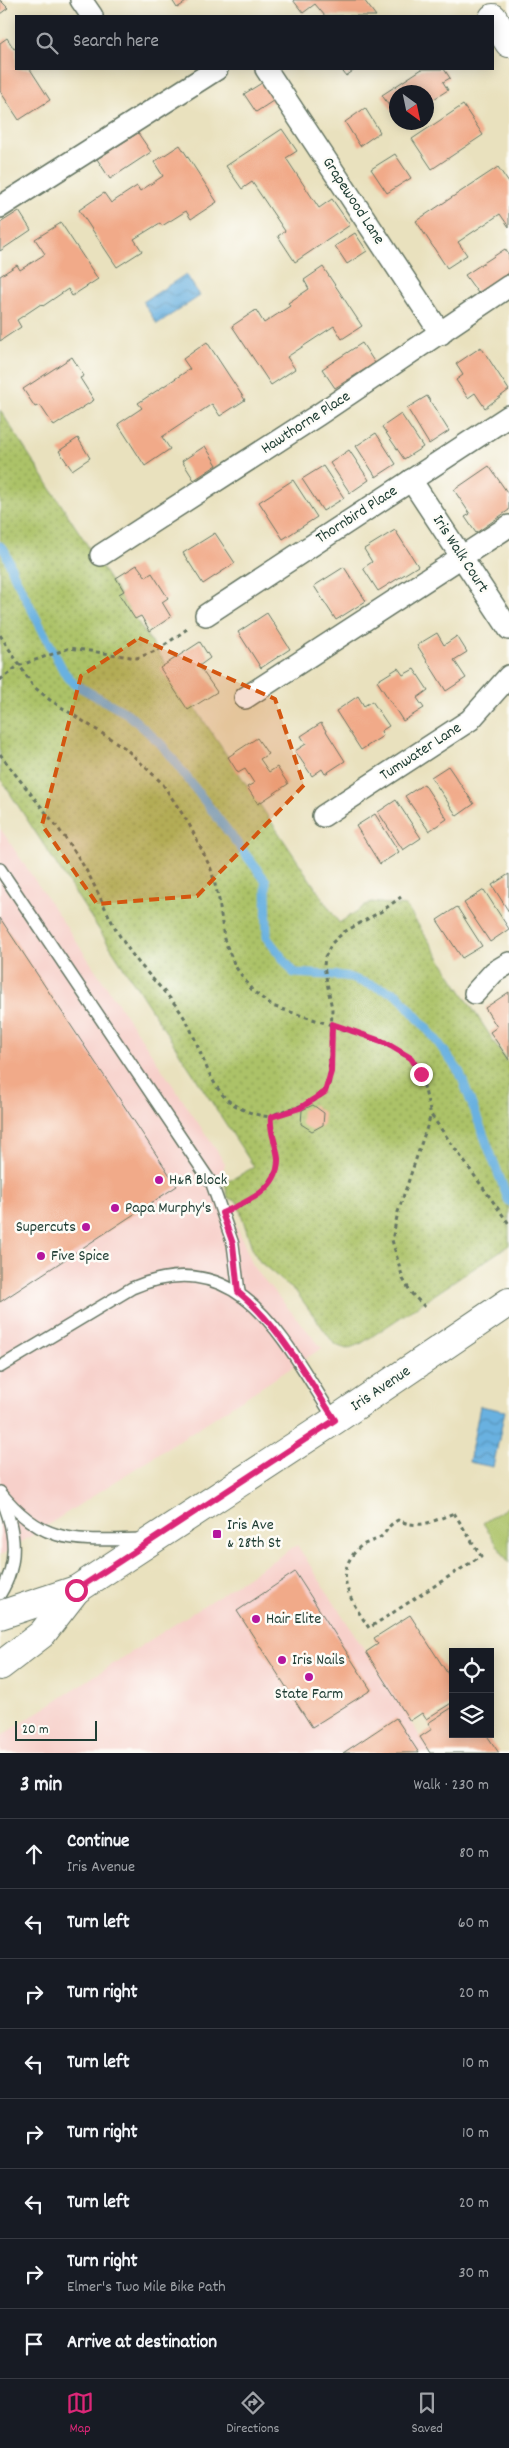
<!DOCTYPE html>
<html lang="en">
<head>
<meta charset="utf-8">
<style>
	:root { --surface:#171b24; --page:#20242c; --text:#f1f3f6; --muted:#9ea1a6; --line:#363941; --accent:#db2777 }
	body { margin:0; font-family:Dekko,sans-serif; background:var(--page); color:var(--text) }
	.controls { position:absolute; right:15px; bottom:15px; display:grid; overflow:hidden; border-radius:0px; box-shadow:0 2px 12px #0003 }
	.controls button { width:45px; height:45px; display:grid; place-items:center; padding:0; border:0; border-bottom:1px solid var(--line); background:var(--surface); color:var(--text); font:25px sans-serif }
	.compass { position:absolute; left:389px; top:85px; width:45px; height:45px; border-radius:50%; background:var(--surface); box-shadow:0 2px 12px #0003; rotate:147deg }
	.scale { position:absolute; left:15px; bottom:12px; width:82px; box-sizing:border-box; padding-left:5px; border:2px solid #1f3d34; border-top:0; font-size:14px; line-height:18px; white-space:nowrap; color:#1f3d34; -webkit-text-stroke:4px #fdfcf7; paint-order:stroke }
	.stop { position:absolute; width:15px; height:15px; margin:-11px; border:4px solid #db2777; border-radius:50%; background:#fff }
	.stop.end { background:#db2777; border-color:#fff; box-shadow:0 1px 5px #0008 }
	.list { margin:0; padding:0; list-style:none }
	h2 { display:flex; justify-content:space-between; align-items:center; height:65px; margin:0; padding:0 20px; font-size:21px }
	h2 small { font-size:16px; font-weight:400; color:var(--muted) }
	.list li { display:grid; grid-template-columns:32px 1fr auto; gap:15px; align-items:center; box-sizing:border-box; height:70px; padding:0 20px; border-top:1px solid var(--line) }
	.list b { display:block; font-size:19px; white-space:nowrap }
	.list p { margin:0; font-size:16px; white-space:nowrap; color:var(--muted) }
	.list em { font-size:16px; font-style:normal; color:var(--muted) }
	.icon { flex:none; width:28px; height:28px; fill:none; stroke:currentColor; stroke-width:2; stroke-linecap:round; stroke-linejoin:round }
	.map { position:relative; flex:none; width:509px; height:1753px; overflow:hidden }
	.search { position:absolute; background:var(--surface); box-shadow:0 2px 12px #0003; left:15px; right:15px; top:15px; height:55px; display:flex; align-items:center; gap:12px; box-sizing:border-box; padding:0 18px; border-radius:0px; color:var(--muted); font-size:19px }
	.sheet { height:625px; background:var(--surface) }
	nav { display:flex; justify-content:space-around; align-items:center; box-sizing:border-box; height:70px; border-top:1px solid var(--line); background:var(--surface); font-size:14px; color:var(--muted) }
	nav a { display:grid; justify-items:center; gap:2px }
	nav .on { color:var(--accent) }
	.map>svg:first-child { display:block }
	.built { fill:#f7d0ca }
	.grass { fill:#acc267; stroke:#66804e }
	.park { fill:url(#park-dots); stroke:#66804e }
	.water { fill:url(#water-waves); stroke:#44778a }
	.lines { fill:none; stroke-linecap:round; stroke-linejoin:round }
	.stream { stroke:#69b1e0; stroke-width:9 }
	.building { fill:#f1aa89 }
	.lane-casing { stroke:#667664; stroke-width:14 }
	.street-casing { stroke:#667664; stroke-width:24 }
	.secondary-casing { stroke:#667664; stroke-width:30 }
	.path { stroke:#667664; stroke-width:3; stroke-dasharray:4 4; stroke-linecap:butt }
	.lane { stroke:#fff; stroke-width:11 }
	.street { stroke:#fff; stroke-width:21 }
	.secondary { stroke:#fff; stroke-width:28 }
	.route { stroke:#db2777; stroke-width:6 }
	.marked { fill:#d45610; fill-opacity:0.2; stroke:#d45610; stroke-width:4; stroke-dasharray:10 6; stroke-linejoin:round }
	.poi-dot { fill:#b5179e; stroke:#fdfcf7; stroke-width:2 }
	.labels { text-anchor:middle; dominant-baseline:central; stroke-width:5; stroke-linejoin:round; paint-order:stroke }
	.street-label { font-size:16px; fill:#1f3d34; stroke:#fdfcf7 }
	.poi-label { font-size:16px; fill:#1f3d34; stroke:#fdfcf7; text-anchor:start }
</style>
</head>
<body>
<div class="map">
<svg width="509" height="1753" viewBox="0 0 509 1753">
	<defs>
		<pattern id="park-dots" width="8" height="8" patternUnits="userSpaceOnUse" patternTransform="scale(1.25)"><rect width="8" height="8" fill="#acc267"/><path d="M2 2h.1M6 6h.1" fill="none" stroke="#8b9f56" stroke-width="1.8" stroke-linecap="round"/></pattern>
		<pattern id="water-waves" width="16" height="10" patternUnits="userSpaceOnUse" patternTransform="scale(1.25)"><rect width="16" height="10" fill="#69b1e0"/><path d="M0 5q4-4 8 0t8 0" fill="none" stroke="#5691b6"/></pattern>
	</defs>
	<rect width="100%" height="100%" fill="#fdfcf7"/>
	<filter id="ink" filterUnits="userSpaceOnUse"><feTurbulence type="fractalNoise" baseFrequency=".02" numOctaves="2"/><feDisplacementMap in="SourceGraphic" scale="10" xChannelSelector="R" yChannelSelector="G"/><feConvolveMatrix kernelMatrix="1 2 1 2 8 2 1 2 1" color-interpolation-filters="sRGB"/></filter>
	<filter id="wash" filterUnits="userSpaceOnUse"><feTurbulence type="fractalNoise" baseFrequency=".0096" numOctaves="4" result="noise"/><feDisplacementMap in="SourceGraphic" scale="20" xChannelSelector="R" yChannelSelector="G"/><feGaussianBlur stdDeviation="1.12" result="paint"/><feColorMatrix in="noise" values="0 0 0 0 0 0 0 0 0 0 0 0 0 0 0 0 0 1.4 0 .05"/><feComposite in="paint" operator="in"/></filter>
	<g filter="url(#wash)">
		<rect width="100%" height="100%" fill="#e9e1be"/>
		<g class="built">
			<path d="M0,828L225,1163L220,1186L254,1268L322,1348L0,1556Z"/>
			<path d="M297,1545L431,1753H0V1737Z"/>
		</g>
		<path class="grass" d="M509,1506V1563L483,1523Z"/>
		<path class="park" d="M0,410L119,594L339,923L371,902L406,906L509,1065V1245L362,1343L347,1349L335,1345L297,1293L260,1262L253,1251L237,1201L228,1198L225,1183L254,1167L0,778Z"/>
		<g class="water">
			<path d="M186,274L200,296L157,324L143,302Z"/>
			<path d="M480,1406L505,1411L493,1467L469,1462Z"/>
		</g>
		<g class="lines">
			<path class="stream" d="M0,546L5,551L14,575L64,672L74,684L128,714L161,744L266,881L267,938L294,973L345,976L397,994L434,1037L460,1073L509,1202"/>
		</g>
		<g id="blocks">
			<g class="building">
				<path d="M0,0L8,8L0,14Z"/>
				<path d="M172,0H189L177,8Z"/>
				<path d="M293,0H364L376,16H325L315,4L303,13Z"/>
				<path d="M7,38L14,49L16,48V69H30L50,100L19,120L0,91V43Z"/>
				<path d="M341,69H356L346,76Z"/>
				<path d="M422,69H444L450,78L443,82L448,90L426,104V92H396V117L382,95Z"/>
				<path d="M265,81L276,99L256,112L244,94Z"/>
				<path d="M463,105L483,135L432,169L412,139Z"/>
				<path d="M365,108L380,132L360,146L345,122Z"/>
				<path d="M282,129L297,151L286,158L319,208L332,199L350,225L295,262L278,236L285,231L252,182L242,189L226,166Z"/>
				<path d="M138,133L151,152L110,179L97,159Z"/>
				<path d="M180,145L217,202L191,219L186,211L162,226L160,223L134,239L142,251L117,267L79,210L104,193L111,203L137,186L140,191L163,176L154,162Z"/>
				<path d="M395,154L411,178L387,193L371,169Z"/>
				<path d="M498,167L509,183V227L500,214L458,242L467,255L447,268L416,221Z"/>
				<path d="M19,211L31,230L0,251V223Z"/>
				<path d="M61,223L98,279L72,296L68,289L43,306L41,304L17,320L21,327L0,341V276L17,265L20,270L45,254L35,239Z"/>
				<path d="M355,233L367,251L347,264L335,246Z"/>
				<path d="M505,249L509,255V273L478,293L465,275Z"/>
				<path d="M323,267L362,326L342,339L334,326L287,357L295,369L271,385L232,326L256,310L264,323L290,306L288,303L309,289L304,280Z"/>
				<path d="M207,342L245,400L220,416L212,404L162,437L170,449L145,466L118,424L142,408L138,403L190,369L183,359Z"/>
				<path d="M362,343L375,363L335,388L322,369Z"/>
				<path d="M481,347L509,390L485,408L475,393L468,398L456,380L463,375L456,364Z"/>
				<path d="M72,357L84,376L80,378L94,400L54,426L40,405L35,407L23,389Z"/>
				<path d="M427,396L449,431L429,444L407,408Z"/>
				<path d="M401,414L423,447L404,459L382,427Z"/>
				<path d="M376,433L396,464L376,477L356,446Z"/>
				<path d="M78,438L90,458L72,470L59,451Z"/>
				<path d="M205,446L217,465L194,480L182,461Z"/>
				<path d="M349,450L369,480L350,493L330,463Z"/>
				<path d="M323,466L344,498L323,511L302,479Z"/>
				<path d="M489,466L509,495V510L476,533L465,517L470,514L454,490Z"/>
				<path d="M293,480L317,517L283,539L259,502Z"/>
				<path d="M395,530L418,566L378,591L363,568L372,562L364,549Z"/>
				<path d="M215,533L235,563L203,584L183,553Z"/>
				<path d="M137,565L146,577L152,573L168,598L162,602L171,617L150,631L141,616L135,619L119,594L124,591L116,578Z"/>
				<path d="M344,567L366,601L336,620L314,586Z"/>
				<path d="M267,613L290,649L261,668L238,632Z"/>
				<path d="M437,633L444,645L457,636L467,652L454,660L466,678L446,691L417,645Z"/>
				<path d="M200,642L210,658L199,666L217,692L188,710L160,668Z"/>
				<path d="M398,668L403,675L414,669L428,690L417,698L424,708L403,721L377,681Z"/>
				<path d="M358,696L364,706L372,701L389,726L381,731L383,736L361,750L336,711Z"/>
				<path d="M321,723L345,761L325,774L322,769L312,776L295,751L306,744L301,736Z"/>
				<path d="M257,738L268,754L260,759L269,772L277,767L288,784L258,804L247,787L254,783L245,769L238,773L228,757Z"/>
				<path d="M448,766L474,804L457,816L431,777Z"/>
				<path d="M424,784L447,819L429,831L405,796Z"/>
				<path d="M396,800L421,838L403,850L378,812Z"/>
				<path d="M375,814L399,852L380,864L356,826Z"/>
				<path d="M509,874V912L492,885Z"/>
				<path d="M484,890L509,929L490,942L464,903Z"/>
				<path d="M457,907L482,946L462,958L437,920Z"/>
				<path d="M0,918L177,1186L0,1302Z"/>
				<path d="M509,992V1060L490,1032L497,1027L485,1008Z"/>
				<path d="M313,1105L324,1113L323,1125L312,1131L301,1124L302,1110Z"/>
				<path d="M295,1572L371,1690L312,1727L237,1611Z"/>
				<path d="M410,1615L453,1682V1702L426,1719L422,1713L410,1721L366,1652L378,1644L374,1638Z"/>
				<path d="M453,1707V1734H486L499,1753H430L420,1737L432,1729L428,1723Z"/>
				<path d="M396,1718L419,1753H343Z"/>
			</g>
		</g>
	</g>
	<g filter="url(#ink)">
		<use href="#blocks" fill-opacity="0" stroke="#667664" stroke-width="1"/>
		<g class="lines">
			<defs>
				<g id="lane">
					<path d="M0,869L212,1184L233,1244L239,1292"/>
					<path d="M0,1367L132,1288C242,1241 286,1345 335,1420"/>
					<path d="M0,1492C44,1547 78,1540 142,1539"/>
					<path d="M0,1594C19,1564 16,1533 3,1502"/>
				</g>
				<g id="street">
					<path d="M81,0L92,16"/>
					<path d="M266,69L441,334"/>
					<path d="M0,207L217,69"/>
					<path d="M411,480L509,629"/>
					<path d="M101,555L318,415L509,286"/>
					<path d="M206,615L509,416"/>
					<path d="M245,698L509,526"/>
					<path d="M323,816L470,720L509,676"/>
					<path d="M475,993L494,972L509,963"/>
				</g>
				<g id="secondary">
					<path d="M493,18L509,43"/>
					<path d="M0,1615L76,1590L335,1420L509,1302"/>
					<path d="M0,1666L42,1634L76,1590"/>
				</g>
			</defs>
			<use href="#lane" class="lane-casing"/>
			<use href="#street" class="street-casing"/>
			<use href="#secondary" class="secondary-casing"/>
			<g class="path">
				<path d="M0,635L33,686L50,700L125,748L162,783L189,824L211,869L219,900L224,939L235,966L252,990L272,1006L384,1042L411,1059L421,1074L431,1115L509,1224"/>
				<path d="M0,680L18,666L70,648L137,658L158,650L187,629"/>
				<path d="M0,754C26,790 57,823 80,860C98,888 108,920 127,947C142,970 164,989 180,1011C197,1035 202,1066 219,1090C230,1107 252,1115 271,1117"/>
				<path d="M239,1206C257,1198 278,1182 278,1160C278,1145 269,1132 271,1117C290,1104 315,1110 329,1085L332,1009L324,966L325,957L332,943L344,932L382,911L401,897"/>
				<path d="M425,1307L412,1294L403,1279L392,1240L398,1212L431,1115"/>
				<path d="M454,1513L481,1556L369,1628C352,1602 330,1573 361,1546C367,1542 376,1541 382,1536C389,1529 387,1526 398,1520C419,1530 433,1521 454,1513Z"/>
			</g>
			<use href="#lane" class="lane"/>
			<use href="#street" class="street"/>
			<use href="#secondary" class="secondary"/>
		</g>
	</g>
	<g class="lines" filter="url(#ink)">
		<path class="route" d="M76,1590L335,1420C306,1376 280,1326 238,1292L233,1244L222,1213C245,1203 279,1190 278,1159C277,1145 269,1131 271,1117L300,1108L325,1092L331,1072L332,1024L384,1042L411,1058L421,1074"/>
	</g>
	<path class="marked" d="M139,638L275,699L304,785L197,896L97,904L42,825L81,676Z"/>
	<g class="poi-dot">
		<circle cx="159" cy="1180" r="5"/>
		<circle cx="115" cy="1208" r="5"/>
		<circle cx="86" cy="1227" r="5"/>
		<circle cx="41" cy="1256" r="5"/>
		<rect x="212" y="1529" width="10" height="10" rx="2.5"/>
		<circle cx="256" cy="1619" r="5"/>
		<circle cx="282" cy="1660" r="5"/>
		<circle cx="309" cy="1677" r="5"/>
	</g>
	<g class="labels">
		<g class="street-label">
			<text transform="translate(353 201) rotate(57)">Grapewood Lane</text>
			<text transform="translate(306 423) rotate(-33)">Hawthorne Place</text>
			<text transform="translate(357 515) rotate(-33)">Thornbird Place</text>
			<text transform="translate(460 554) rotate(57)">Iris Walk Court</text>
			<text transform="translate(421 752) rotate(-33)">Tumwater Lane</text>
			<text transform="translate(381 1389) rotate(-34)">Iris Avenue</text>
		</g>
		<g class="poi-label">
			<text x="169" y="1180">H&amp;R Block</text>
			<text x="125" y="1208">Papa Murphy's</text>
			<text x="76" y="1227" text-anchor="end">Supercuts</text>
			<text x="51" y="1256">Five Spice</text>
			<text x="227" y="1525">Iris Ave<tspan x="227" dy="18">&amp; 28th St</tspan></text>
			<text x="266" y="1619">Hair Elite</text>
			<text x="292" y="1660">Iris Nails</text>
			<text x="309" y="1694" text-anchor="middle">State Farm</text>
		</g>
	</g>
</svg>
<div class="controls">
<button><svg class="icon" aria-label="locate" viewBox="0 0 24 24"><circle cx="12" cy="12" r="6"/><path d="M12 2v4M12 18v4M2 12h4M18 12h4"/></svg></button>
<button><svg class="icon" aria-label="layers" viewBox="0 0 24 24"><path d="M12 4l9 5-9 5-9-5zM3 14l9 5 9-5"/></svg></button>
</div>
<svg class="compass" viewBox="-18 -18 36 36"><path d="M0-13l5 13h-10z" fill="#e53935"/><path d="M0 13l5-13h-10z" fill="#9ea1a6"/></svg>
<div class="scale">20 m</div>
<div class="stop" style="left:76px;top:1590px"></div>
<div class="stop end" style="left:421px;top:1074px"></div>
<div class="search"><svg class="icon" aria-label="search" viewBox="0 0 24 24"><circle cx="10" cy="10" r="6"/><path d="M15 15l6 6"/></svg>Search here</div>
</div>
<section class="sheet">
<h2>3 min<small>Walk · 230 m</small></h2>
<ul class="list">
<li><svg class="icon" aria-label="ahead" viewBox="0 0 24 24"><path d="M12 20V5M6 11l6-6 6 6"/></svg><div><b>Continue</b><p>Iris Avenue</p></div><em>80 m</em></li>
<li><svg class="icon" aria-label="left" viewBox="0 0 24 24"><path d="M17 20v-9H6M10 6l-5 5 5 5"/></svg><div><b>Turn left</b></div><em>60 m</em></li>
<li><svg class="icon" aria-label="right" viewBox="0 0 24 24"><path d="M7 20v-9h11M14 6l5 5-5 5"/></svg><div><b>Turn right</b></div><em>20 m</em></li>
<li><svg class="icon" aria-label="left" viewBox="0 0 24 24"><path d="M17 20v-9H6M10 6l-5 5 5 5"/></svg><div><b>Turn left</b></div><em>10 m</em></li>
<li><svg class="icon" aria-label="right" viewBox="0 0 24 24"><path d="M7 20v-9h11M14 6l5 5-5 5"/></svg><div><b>Turn right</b></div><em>10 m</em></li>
<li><svg class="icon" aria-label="left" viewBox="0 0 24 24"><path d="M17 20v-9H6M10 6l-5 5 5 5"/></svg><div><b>Turn left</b></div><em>20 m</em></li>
<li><svg class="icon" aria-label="right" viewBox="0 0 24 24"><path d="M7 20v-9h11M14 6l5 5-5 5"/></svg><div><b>Turn right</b><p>Elmer's Two Mile Bike Path</p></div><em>30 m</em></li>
<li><svg class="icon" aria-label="arrive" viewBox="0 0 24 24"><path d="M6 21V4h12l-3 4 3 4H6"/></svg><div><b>Arrive at destination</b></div></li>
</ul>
</section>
<nav>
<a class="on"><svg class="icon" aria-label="map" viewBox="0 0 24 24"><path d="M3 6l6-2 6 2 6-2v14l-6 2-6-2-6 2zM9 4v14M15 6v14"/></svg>Map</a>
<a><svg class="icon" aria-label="directions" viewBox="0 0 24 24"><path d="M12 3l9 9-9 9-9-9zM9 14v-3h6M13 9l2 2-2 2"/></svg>Directions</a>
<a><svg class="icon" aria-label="saved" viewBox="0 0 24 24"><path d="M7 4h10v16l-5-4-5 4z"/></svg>Saved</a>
</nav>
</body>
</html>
